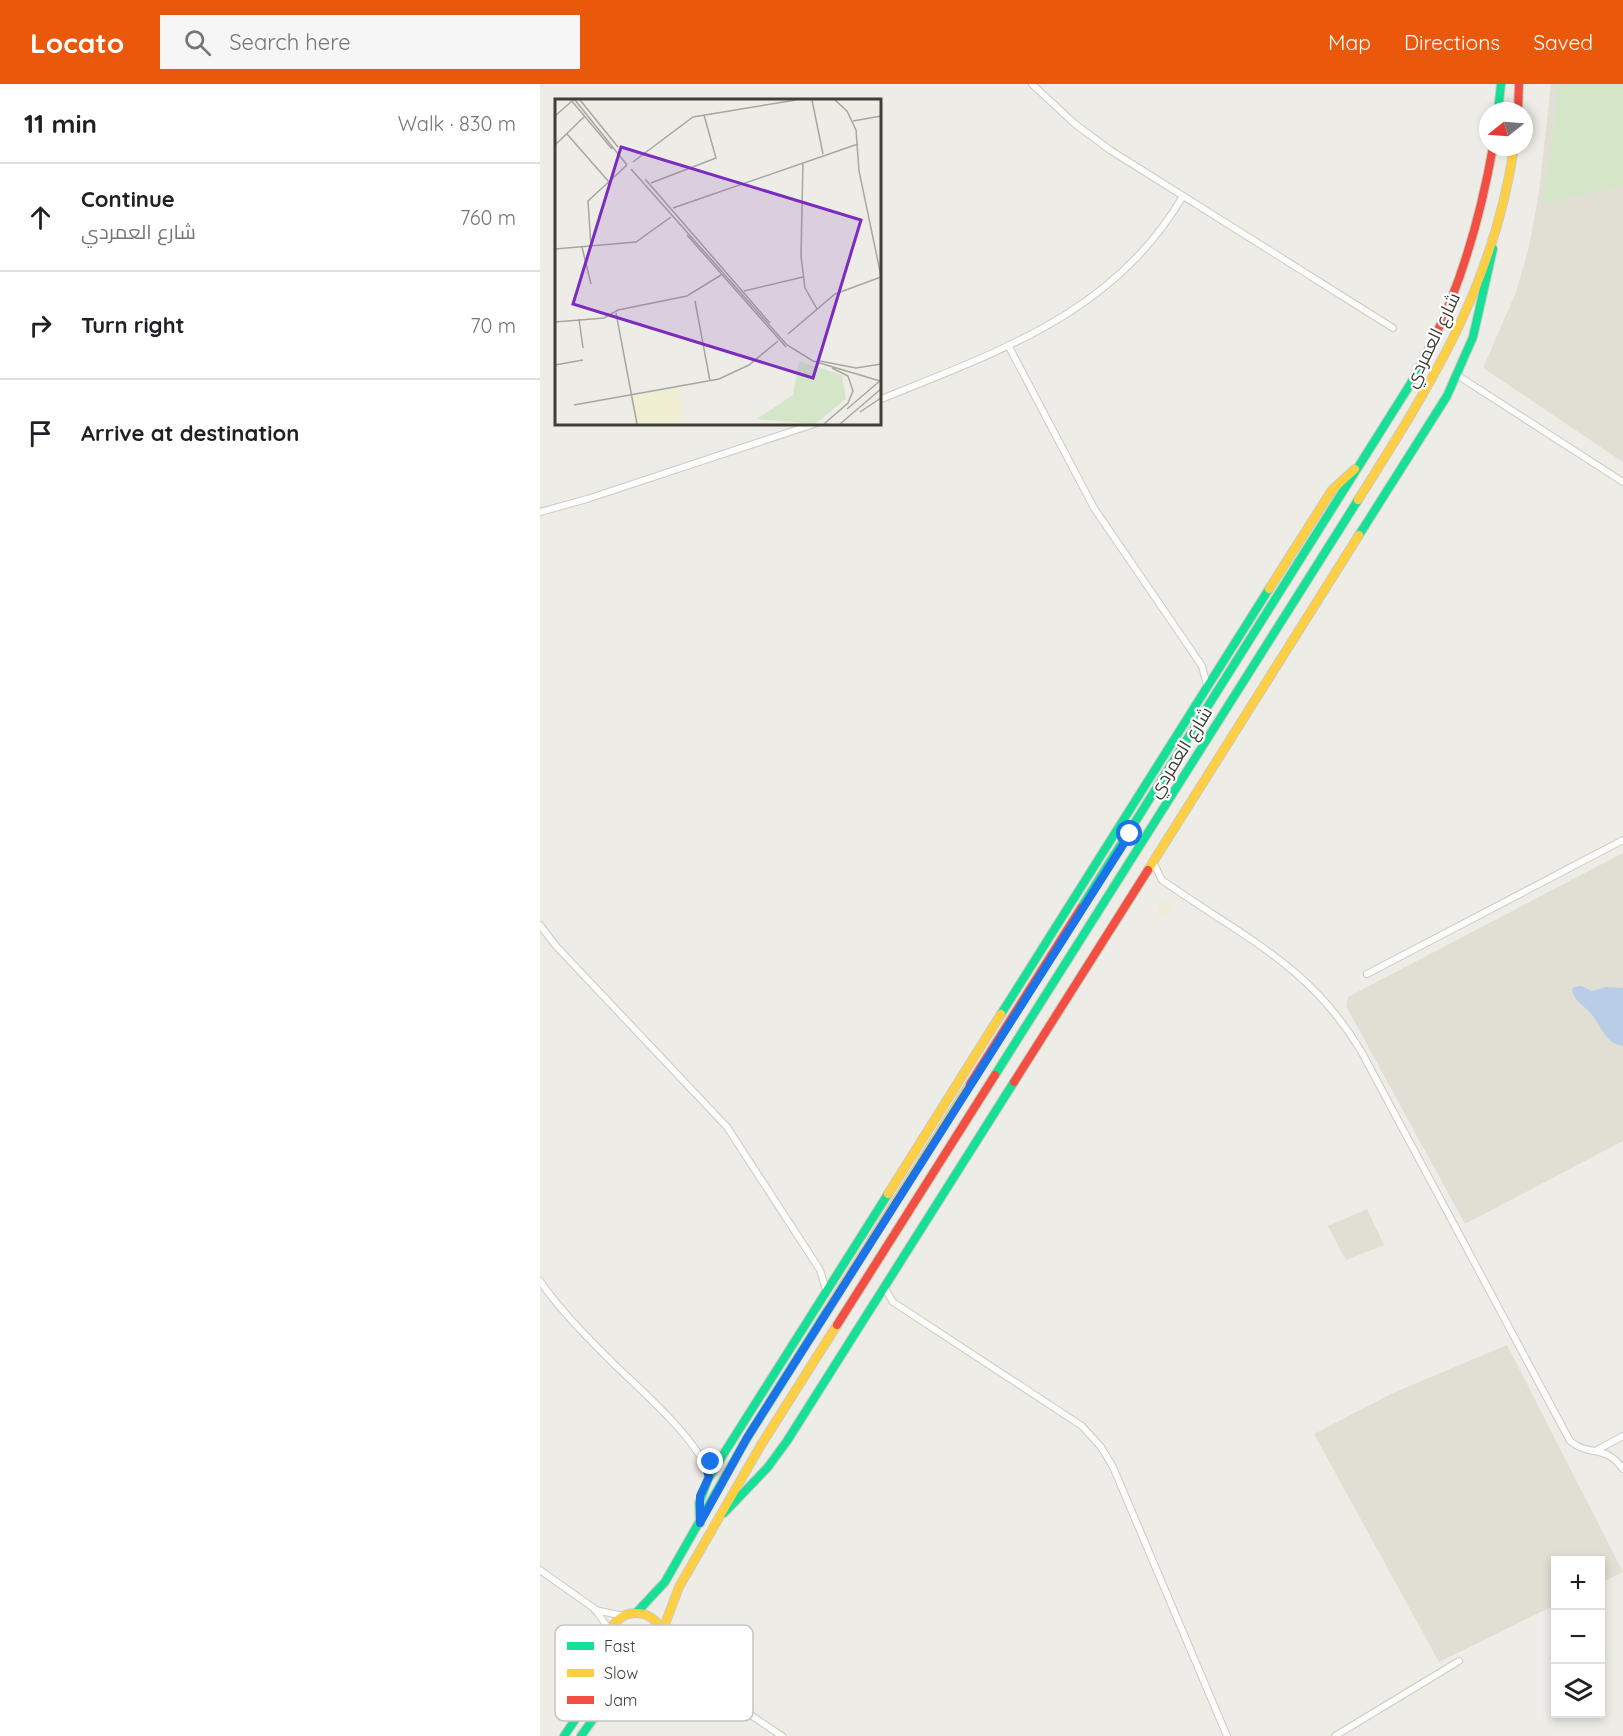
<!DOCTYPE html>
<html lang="en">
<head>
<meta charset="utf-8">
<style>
	:root { --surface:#fff; --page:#f6f6f6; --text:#202124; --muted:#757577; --line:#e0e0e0; --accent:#ea580c }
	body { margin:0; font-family:Quicksand,Cairo,sans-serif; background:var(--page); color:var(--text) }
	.controls { position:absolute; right:18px; bottom:18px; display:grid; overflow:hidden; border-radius:0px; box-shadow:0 3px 9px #0003 }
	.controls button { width:54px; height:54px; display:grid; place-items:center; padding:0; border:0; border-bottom:2px solid var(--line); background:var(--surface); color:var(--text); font:30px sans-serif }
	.compass { position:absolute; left:939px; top:18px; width:54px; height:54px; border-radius:50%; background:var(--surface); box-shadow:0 3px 9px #0003; rotate:253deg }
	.stop { position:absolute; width:18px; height:18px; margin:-14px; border:4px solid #1a73e8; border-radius:50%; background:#fff }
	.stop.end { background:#1a73e8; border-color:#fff; box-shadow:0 2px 6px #0008 }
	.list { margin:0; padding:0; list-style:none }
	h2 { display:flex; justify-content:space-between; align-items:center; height:78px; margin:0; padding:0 24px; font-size:26px }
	h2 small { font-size:20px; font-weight:400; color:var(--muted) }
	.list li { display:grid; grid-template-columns:39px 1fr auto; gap:18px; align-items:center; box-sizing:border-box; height:108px; padding:0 24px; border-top:2px solid var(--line) }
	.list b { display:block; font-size:22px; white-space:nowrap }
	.list p { margin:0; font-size:20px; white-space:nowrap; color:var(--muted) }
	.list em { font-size:20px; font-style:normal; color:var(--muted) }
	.icon { flex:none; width:33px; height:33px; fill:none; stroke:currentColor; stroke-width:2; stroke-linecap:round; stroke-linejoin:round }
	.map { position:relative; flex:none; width:1083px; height:1652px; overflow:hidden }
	header { display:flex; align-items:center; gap:36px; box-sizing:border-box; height:84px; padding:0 30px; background:var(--accent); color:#fff }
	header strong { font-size:28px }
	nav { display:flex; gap:33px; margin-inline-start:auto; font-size:21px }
	.search { width:420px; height:54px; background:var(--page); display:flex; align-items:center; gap:15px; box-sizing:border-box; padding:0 21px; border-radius:0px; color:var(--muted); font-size:22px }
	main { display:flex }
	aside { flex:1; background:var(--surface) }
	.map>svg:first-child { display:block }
	.residential { fill:#e1dfd4 }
	.commercial { fill:#efead9 }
	.green { fill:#d5e6c8 }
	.water { fill:#bacde7 }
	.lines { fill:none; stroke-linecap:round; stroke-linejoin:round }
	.street-casing { stroke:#cbcac4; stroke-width:8 }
	.fast-casing { stroke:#cbcabe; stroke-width:10 }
	.slow-casing { stroke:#cbcabe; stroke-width:10 }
	.jam-casing { stroke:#cbcabe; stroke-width:10 }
	.street { stroke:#fcfcfb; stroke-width:6 }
	.fast { stroke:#16e098; stroke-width:8 }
	.slow { stroke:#ffcf43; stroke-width:8 }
	.jam { stroke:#f24e42; stroke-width:8 }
	.route { stroke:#1a73e8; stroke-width:8 }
	.labels { text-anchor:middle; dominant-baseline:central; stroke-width:4.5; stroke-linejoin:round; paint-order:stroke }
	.street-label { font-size:18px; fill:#413e34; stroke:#fff }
	.inset-road { fill:none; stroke:#a8a69f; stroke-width:1.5 }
	.view { fill:#7b2cbf; fill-opacity:0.15; stroke:#7b2cbf; stroke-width:3 }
	.inset-edge { fill:none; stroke:#413e34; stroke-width:3 }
	.key { fill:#fff; stroke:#c6c5c2; stroke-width:1.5 }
	.key-label { font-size:16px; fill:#413e34 }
</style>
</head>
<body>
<header>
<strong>Locato</strong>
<div class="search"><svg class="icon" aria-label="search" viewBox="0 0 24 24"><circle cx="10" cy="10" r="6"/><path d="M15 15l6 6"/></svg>Search here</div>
<nav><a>Map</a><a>Directions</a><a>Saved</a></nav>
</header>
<main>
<aside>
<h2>11 min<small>Walk · 830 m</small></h2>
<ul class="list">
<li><svg class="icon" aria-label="ahead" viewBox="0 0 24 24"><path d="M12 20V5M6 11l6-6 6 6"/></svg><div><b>Continue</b><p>شارع العمردي</p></div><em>760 m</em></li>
<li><svg class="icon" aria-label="right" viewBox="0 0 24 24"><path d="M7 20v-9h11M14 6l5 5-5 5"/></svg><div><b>Turn right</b></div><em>70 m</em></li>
<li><svg class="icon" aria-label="arrive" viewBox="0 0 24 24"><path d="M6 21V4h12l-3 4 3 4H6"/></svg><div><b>Arrive at destination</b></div></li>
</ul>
</aside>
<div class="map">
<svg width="1083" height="1652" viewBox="0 0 1083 1652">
	<rect width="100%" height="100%" fill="#edece6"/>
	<g class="residential">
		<path d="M1011,0H1083V378L943,284L976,208L989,163L999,108Z"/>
		<path d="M1083,769V1057L925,1140L806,922L808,913Z"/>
		<path d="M827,1125L844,1161L806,1176L788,1142Z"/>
		<path d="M967,1261L1083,1488L1061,1499L1060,1476H1016L1015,1521L899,1578L774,1350L853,1309Z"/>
	</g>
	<circle class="commercial" cx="625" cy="824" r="7"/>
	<path class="green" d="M1017,0H1083V102L1002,120L1015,35Z"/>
	<path class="water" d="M1041,902L1052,907L1066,903L1083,904V962C1065,959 1063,945 1053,932C1045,921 1036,920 1032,906L1034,903Z"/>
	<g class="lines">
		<defs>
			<g id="street">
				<path d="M492,0L535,40L570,66L853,244"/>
				<path d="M468,261L554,424L662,582L667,601"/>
				<path d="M917,291L1083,398"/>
				<path d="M339,316C459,267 574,230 643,112"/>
				<path d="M0,428L47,415L277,339"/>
				<path d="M613,778L622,796C701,852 769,880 821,967L1030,1357C1051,1374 1064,1359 1083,1385"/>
				<path d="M0,841L16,862L187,1043L280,1186L286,1206"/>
				<path d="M827,890L1083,756"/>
				<path d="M0,1197C20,1226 46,1252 71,1277C97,1303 163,1359 169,1393"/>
				<path d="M344,1203L353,1218L542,1342L561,1363L573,1383L687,1652"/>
				<path d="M1057,1366L1083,1352"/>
				<path d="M0,1486L55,1525L71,1548"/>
				<path d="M55,1526L84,1532"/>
				<path d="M123,1557L141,1587"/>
				<path d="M106,1581C146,1580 207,1630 242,1652"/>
				<path d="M795,1652L919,1577"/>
			</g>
			<g id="fast">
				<path d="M958,27L961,0"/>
				<path d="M819,451L907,312L933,253L953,165"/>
				<path d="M541,824L871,299L893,257"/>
				<path d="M461,930L729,505"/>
				<path d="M455,991L818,416"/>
				<path d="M184,1429L228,1383L247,1357L474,998"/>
				<path d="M160,1439L159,1419L169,1393L348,1110"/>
				<path d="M96,1529L125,1498L207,1354L289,1224"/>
				<path d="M24,1652L60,1599L70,1562"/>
				<path d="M41,1652L76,1603L102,1582"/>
			</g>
			<g id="slow">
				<path d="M818,416C891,300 954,202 974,63"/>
				<path d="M729,505L792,406L815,385"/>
				<path d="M608,786L819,451"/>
				<path d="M348,1110L461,930"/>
				<path d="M289,1224L430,1000"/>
				<circle cx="96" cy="1556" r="27"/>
				<path d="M122,1548L139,1503L221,1361L297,1241"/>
			</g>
			<g id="jam">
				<path d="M978,27L979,0"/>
				<path d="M893,257C923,195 941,130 953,63"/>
				<path d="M474,998L608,786"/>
				<path d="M430,1000L541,824"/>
				<path d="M297,1241L455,991"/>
			</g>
		</defs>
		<use href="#street" class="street-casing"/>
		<use href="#fast" class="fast-casing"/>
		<use href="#slow" class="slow-casing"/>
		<use href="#jam" class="jam-casing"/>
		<use href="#street" class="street"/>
		<use href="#fast" class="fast"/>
		<use href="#slow" class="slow"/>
		<use href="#jam" class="jam"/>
	</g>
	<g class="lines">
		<path class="route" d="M171,1378L163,1375L169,1393L160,1412V1439L207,1354L590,750"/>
	</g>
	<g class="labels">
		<g class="street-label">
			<text transform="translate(892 256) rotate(-64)">شارع العمردي</text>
			<text transform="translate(640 668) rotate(-58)">شارع العمردي</text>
		</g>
	</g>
	<g transform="translate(15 15)">
		<rect width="326" height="326" fill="#edece6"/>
		<path d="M244,262L287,276L291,300L260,325L202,320L238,296Z" fill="#d5e6c8"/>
		<path d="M123,289L130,322L83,325L78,298Z" fill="#f0efd2"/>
		<path class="inset-road" d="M16,1L57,50M20,1L72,66M25,1L63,48M257,1L268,55M280,1L292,12L301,31L304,72L326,177M0,17L17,2M298,22L326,17M12,35L54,83M0,46L30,17M78,63L138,18L241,1M248,63L246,157L250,189L262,210M76,70L232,246L258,262L325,282M90,80L215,224M96,84L161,59L149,16M118,109L303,45M132,136L231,248M27,148L36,185M36,148L33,102L72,66M0,150L81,143L116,118M189,192L248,178M140,202L155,282M61,214L82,325M24,220L28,249M0,223L49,219L63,211L132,197L166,176M233,235L280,195L326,178M265,262L301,269L326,265M0,266L28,261M19,306L164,280L194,266L223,242M292,310L326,281M305,313L326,299M269,325L293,304L298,292L293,277L277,269M285,325L326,290"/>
		<path class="view" d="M66,48L306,121L258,279L18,205Z"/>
		<rect width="326" height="326" class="inset-edge"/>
	</g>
	<rect x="15" y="1541" width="198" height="96" rx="9" class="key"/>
	<rect x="27" y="1558" width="27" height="8" fill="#16e098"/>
	<rect x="27" y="1585" width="27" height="8" fill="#ffcf43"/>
	<rect x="27" y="1612" width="27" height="8" fill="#f24e42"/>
	<g class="key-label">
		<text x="64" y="1568">Fast</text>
		<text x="64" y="1595">Slow</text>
		<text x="64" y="1622">Jam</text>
	</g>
</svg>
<div class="controls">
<button>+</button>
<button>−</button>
<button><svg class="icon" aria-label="layers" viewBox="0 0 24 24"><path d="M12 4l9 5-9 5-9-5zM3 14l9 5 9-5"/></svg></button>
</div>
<svg class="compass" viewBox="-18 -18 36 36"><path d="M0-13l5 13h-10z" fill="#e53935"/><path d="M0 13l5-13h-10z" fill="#757577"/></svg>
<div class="stop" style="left:590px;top:750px"></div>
<div class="stop end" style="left:171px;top:1378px"></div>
</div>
</main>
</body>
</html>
